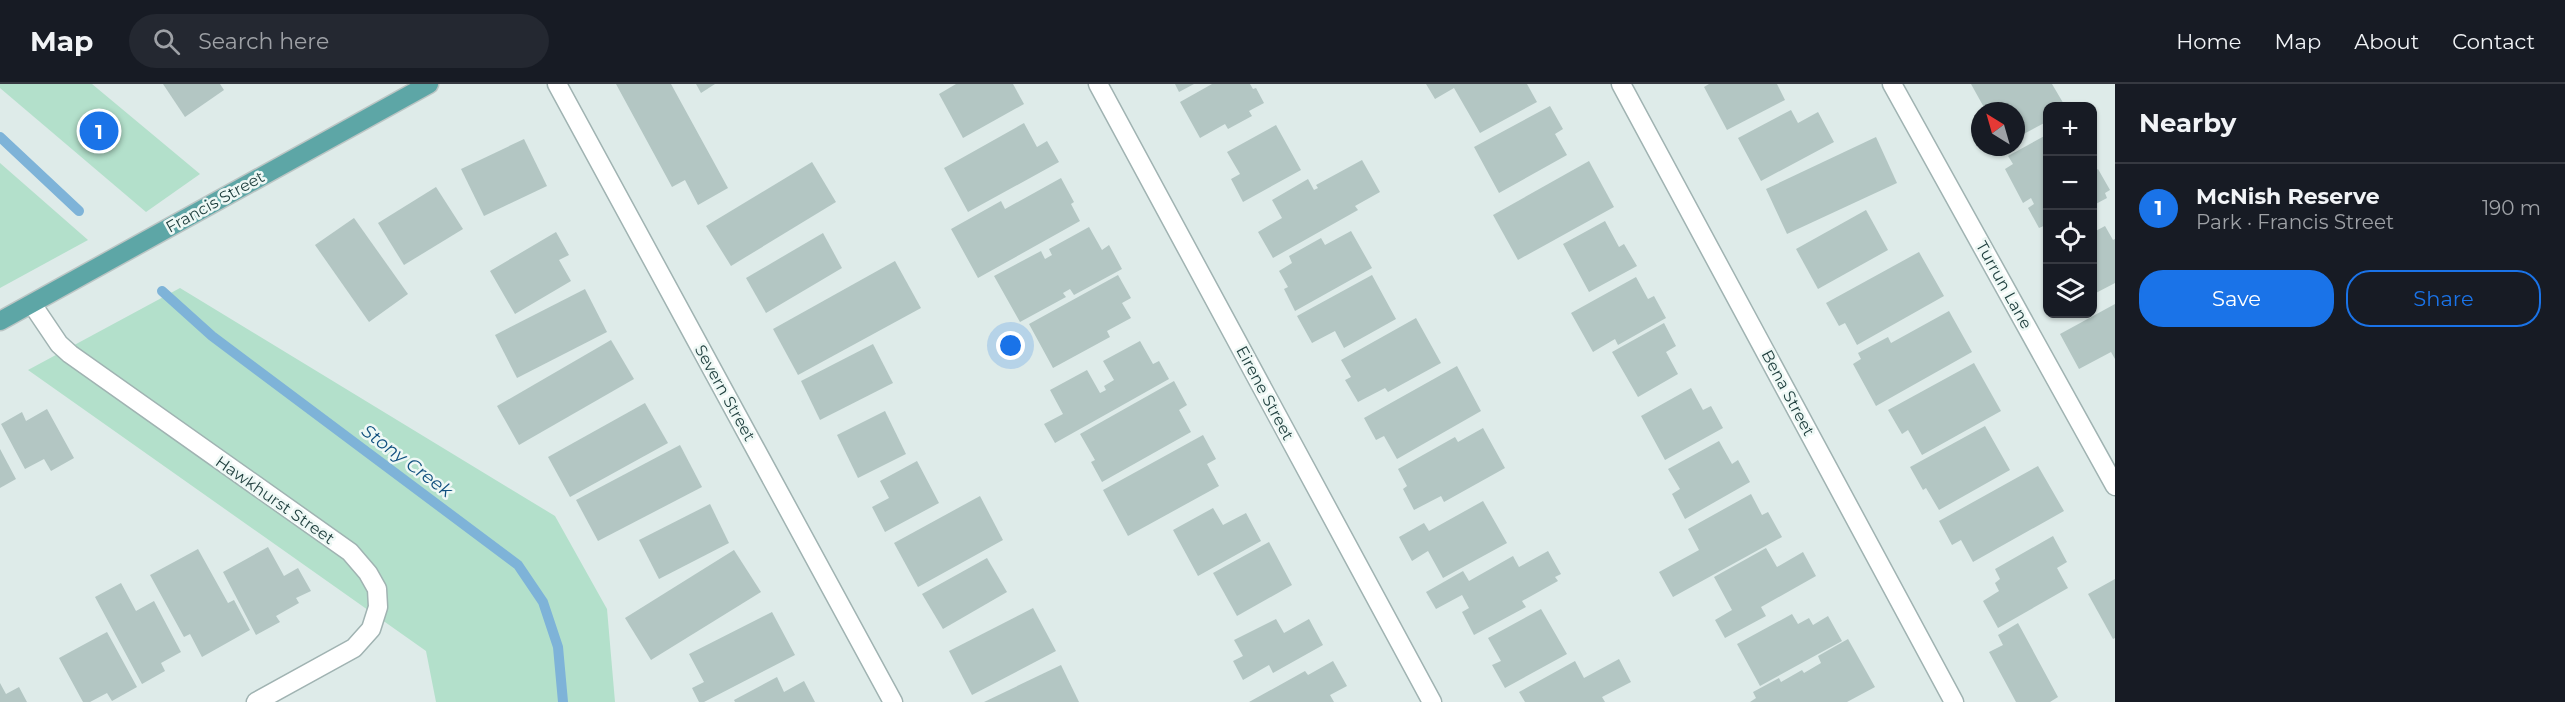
<!DOCTYPE html>
<html lang="en">
<head>
<meta charset="utf-8">
<style>
	:root { --surface:#171b24; --page:#242831; --text:#f1f3f6; --muted:#9ea1a6; --line:#363941; --accent:#1a73e8 }
	body { margin:0; font-family:Montserrat,sans-serif; background:var(--page); color:var(--text) }
	.controls { position:absolute; right:18px; top:18px; display:grid; overflow:hidden; border-radius:12px; box-shadow:0 2px 4px #0004 }
	.controls button { width:54px; height:54px; display:grid; place-items:center; padding:0; border:0; border-bottom:2px solid var(--line); background:var(--surface); color:var(--text); font:30px sans-serif }
	.compass { position:absolute; left:1971px; top:18px; width:54px; height:54px; border-radius:50%; background:var(--surface); box-shadow:0 2px 4px #0004; rotate:323deg }
	.you { position:absolute; left:1011px; top:262px; width:21px; height:21px; margin:-15px; border:4px solid #fff; border-radius:50%; background:#1a73e8; box-shadow:0 0 0 9px #1a73e833 }
	.badge { display:grid; place-items:center; width:39px; height:39px; border-radius:50%; background:var(--accent); color:#fff; font-size:20px; font-weight:700 }
	.pin { position:absolute; translate:-50% -50%; border:3px solid #fff; box-shadow:0 2px 6px #0006 }
	.list { margin:0; padding:0; list-style:none }
	h2 { display:flex; justify-content:space-between; align-items:center; height:78px; margin:0; padding:0 24px; font-size:26px }
	h2 small { font-size:20px; font-weight:400; color:var(--muted) }
	.list li { display:grid; grid-template-columns:39px 1fr auto; gap:18px; align-items:center; box-sizing:border-box; height:90px; padding:0 24px; border-top:2px solid var(--line) }
	.list b { display:block; font-size:22px; white-space:nowrap }
	.list p { margin:0; font-size:20px; white-space:nowrap; color:var(--muted) }
	.list em { font-size:20px; font-style:normal; color:var(--muted) }
	.actions { display:flex; gap:12px; padding:18px 24px }
	.actions a { flex:1; padding:14px 0; border:2px solid var(--accent); border-radius:24px; text-align:center; font-size:21px; color:var(--accent) }
	.actions .main { background:var(--accent); color:#fff }
	.icon { flex:none; width:33px; height:33px; fill:none; stroke:currentColor; stroke-width:2; stroke-linecap:round; stroke-linejoin:round }
	.map { position:relative; flex:none; width:2115px; height:618px; overflow:hidden }
	header { display:flex; align-items:center; gap:36px; box-sizing:border-box; height:84px; padding:0 30px; background:var(--surface); border-bottom:2px solid var(--line) }
	header strong { font-size:28px }
	nav { display:flex; gap:33px; margin-inline-start:auto; font-size:21px }
	.search { width:420px; height:54px; background:var(--page); display:flex; align-items:center; gap:15px; box-sizing:border-box; padding:0 21px; border-radius:33px; color:var(--muted); font-size:22px }
	main { display:flex }
	aside { flex:1; background:var(--surface) }
	.map>svg:first-child { display:block }
	.green { fill:#b3e0cb }
	.lines { fill:none; stroke-linecap:round; stroke-linejoin:round }
	.stream { stroke:#7eb3d8; stroke-width:10 }
	.building { fill:#b3c6c3 }
	.minor-casing { stroke:#a0b3b2; stroke-width:21 }
	.major-casing { stroke:#bbc5c4; stroke-width:21 }
	.minor { stroke:#fff; stroke-width:18 }
	.major { stroke:#5da6a6; stroke-width:18 }
	.labels { text-anchor:middle; dominant-baseline:central; stroke-width:5; stroke-linejoin:round; paint-order:stroke }
	.street-label { font-size:16px; fill:#1d3d3c; stroke:#eef8f5 }
	.water-label { font-size:18px; font-style:italic; fill:#11507f; stroke:#eef8f5 }
</style>
</head>
<body>
<header>
<strong>Map</strong>
<div class="search"><svg class="icon" aria-label="search" viewBox="0 0 24 24"><circle cx="10" cy="10" r="6"/><path d="M15 15l6 6"/></svg>Search here</div>
<nav><a>Home</a><a>Map</a><a>About</a><a>Contact</a></nav>
</header>
<main>
<div class="map">
<svg width="2115" height="618" viewBox="0 0 2115 618">
	<rect width="100%" height="100%" fill="#deebe9"/>
	<g class="green">
		<path d="M0,0H92L200,90L146,128L0,4Z"/>
		<path d="M0,79L88,156L0,204Z"/>
		<path d="M180,204L555,432L607,525L615,618H436L426,567L28,286Z"/>
	</g>
	<g class="lines">
		<g class="stream">
			<path d="M0,53L79,127"/>
			<path d="M162,207L212,252L518,481L543,518L558,563L563,618"/>
		</g>
	</g>
	<g class="building">
		<path d="M163,0H220L224,6L185,33Z"/>
		<path d="M616,0H671L728,104L698,121L685,96L672,103Z"/>
		<path d="M696,0H715L701,9Z"/>
		<path d="M956,0H1013L1024,20L963,54L939,10Z"/>
		<path d="M1175,0H1194L1179,8Z"/>
		<path d="M1212,0H1250L1253,5L1256,4L1264,19L1249,27L1252,32L1228,45L1225,40L1200,54L1180,18Z"/>
		<path d="M1426,0H1527L1537,18L1480,49L1454,4L1435,15Z"/>
		<path d="M1709,0H1777L1785,16L1727,46L1704,3Z"/>
		<path d="M1971,0H2052L2065,22H2048V37L2016,54V27H1986Z"/>
		<path d="M1550,22L1563,45L1555,50L1567,71L1499,109L1474,63Z"/>
		<path d="M1791,26L1798,39L1818,28L1834,58L1761,97L1738,54Z"/>
		<path d="M1024,39L1037,63L1047,57L1059,78L968,128L944,84Z"/>
		<path d="M1276,41L1301,86L1243,118L1231,95L1240,90L1227,68Z"/>
		<path d="M2048,50V144L2046,141L2039,144L2028,124L2034,120L2031,114L2023,119L2005,85L2013,80L2008,72Z"/>
		<path d="M1876,53L1897,99L1787,150L1766,105Z"/>
		<path d="M524,55L547,102L484,132L461,85Z"/>
		<path d="M1362,76L1380,108L1355,122L1358,126L1273,174L1258,148L1282,134L1272,116L1308,95L1314,106L1318,104L1316,101Z"/>
		<path d="M1589,77L1614,123L1518,176L1493,131Z"/>
		<path d="M812,78L836,118L731,182L706,142Z"/>
		<path d="M2098,85L2110,106L2105,109L2107,114L2092,122V89Z"/>
		<path d="M1061,94L1074,118L1071,120L1080,137L978,194L951,145L1001,117L1005,125Z"/>
		<path d="M436,103L463,145L404,181L378,139Z"/>
		<path d="M1866,126L1888,166L1818,205L1796,165Z"/>
		<path d="M354,134L408,210L369,238L315,161Z"/>
		<path d="M1605,137L1619,163L1624,160L1637,182L1589,208L1563,160Z"/>
		<path d="M2105,142L2113,156L2115,155V199L2092,211V149Z"/>
		<path d="M1089,143L1102,166L1109,161L1122,185L1074,211L1070,205L1063,209L1066,213L1020,238L994,192L1041,167L1045,175L1052,171L1049,165Z"/>
		<path d="M1351,147L1372,184L1295,227L1284,205L1288,203L1279,187L1292,179L1289,172L1321,154L1325,161Z"/>
		<path d="M556,148L569,171L559,176L571,197L515,230L490,187Z"/>
		<path d="M823,149L842,184L766,229L746,194Z"/>
		<path d="M1919,168L1944,212L1857,261L1845,239L1839,242L1826,219Z"/>
		<path d="M895,177L921,224L798,291L773,245Z"/>
		<path d="M1118,191L1131,214L1122,219L1131,234L1107,247L1110,253L1053,284L1029,240Z"/>
		<path d="M1372,191L1396,235L1344,264L1335,247L1312,259L1297,232Z"/>
		<path d="M1636,193L1648,215L1654,212L1666,234L1618,261L1615,255L1593,268L1571,229Z"/>
		<path d="M585,205L607,248L517,294L495,251Z"/>
		<path d="M2115,220V275L2111,268L2079,285L2060,250Z"/>
		<path d="M1949,227L1972,268L1876,322L1853,280L1861,275L1858,269L1888,253L1891,259Z"/>
		<path d="M1416,234L1441,279L1388,308L1385,304L1358,318L1345,296L1351,293L1341,276Z"/>
		<path d="M1664,239L1676,262L1666,268L1678,290L1638,313L1612,268Z"/>
		<path d="M611,256L634,295L519,361L497,322Z"/>
		<path d="M1140,257L1153,280L1159,277L1169,295L1055,359L1044,340L1063,330L1050,306L1087,286L1100,309L1106,306L1104,302L1114,296L1103,277Z"/>
		<path d="M873,260L893,299L820,336L801,297Z"/>
		<path d="M1974,279L2001,327L1922,371L1908,346L1902,350L1888,326Z"/>
		<path d="M1457,282L1481,327L1397,375L1384,352L1376,356L1364,334Z"/>
		<path d="M1174,297L1187,321L1179,326L1191,348L1102,398L1091,378L1095,376L1080,350Z"/>
		<path d="M1691,304L1703,326L1711,322L1723,344L1665,376L1641,332Z"/>
		<path d="M645,319L668,359L570,413L548,373Z"/>
		<path d="M47,325L74,374L51,387L44,375L25,385L1,340L22,328L26,337Z"/>
		<path d="M885,327L906,370L858,394L837,351Z"/>
		<path d="M1985,342L2010,386L1939,426L1926,404L1923,406L1910,383Z"/>
		<path d="M1483,344L1505,384L1444,418L1441,412L1414,426L1403,405L1407,402L1398,385L1455,353L1458,358Z"/>
		<path d="M1203,351L1216,375L1207,380L1219,402L1128,452L1103,406Z"/>
		<path d="M1719,357L1732,380L1738,376L1750,398L1685,435L1672,410L1680,405L1668,385Z"/>
		<path d="M680,361L702,403L598,457L576,416Z"/>
		<path d="M0,365L16,395L0,404Z"/>
		<path d="M917,377L939,419L885,448L872,423L889,414L880,397Z"/>
		<path d="M2038,382L2064,427L1973,478L1961,456L1952,461L1939,437Z"/>
		<path d="M1751,410L1762,431L1768,428L1782,453L1673,513L1659,488L1699,466L1688,445Z"/>
		<path d="M980,412L1003,456L918,503L894,459Z"/>
		<path d="M1483,417L1507,459L1443,494L1428,467L1412,477L1399,453L1424,439L1429,447Z"/>
		<path d="M710,420L729,459L659,495L639,456Z"/>
		<path d="M1213,424L1223,441L1246,429L1261,457L1198,492L1173,446Z"/>
		<path d="M2053,452L2067,478L2057,484L2068,504L1998,544L1983,517L1999,507L1995,499L2000,495L1995,485Z"/>
		<path d="M1269,458L1292,501L1237,532L1213,489Z"/>
		<path d="M268,463L284,492L298,484L311,507L296,514L299,519L276,532L280,538L256,551L223,488Z"/>
		<path d="M1766,464L1777,483L1803,468L1816,492L1761,523L1766,532L1725,554L1715,536L1732,526L1714,493Z"/>
		<path d="M198,465L228,519L234,516L250,546L202,573L190,550L184,553L150,491Z"/>
		<path d="M734,466L761,508L651,576L625,534Z"/>
		<path d="M1548,467L1561,490L1555,493L1558,497L1522,517L1526,523L1474,551L1462,528L1469,524L1462,511L1436,525L1426,508L1463,487L1469,497L1513,472L1519,483Z"/>
		<path d="M987,474L1007,508L943,545L922,510Z"/>
		<path d="M2115,495V554L2113,555L2088,510Z"/>
		<path d="M121,499L136,527L154,517L181,568L161,579L165,587L142,600L95,513Z"/>
		<path d="M1033,524L1056,567L972,611L949,567Z"/>
		<path d="M1541,525L1567,570L1505,604L1492,581L1501,577L1488,554Z"/>
		<path d="M772,528L795,571L704,618H699L692,604L704,598L689,570Z"/>
		<path d="M1792,530L1798,540L1809,534L1813,541L1828,532L1842,557L1760,602L1737,560Z"/>
		<path d="M1276,535L1284,549L1309,535L1323,561L1273,589L1269,581L1243,596L1233,577L1243,572L1234,556Z"/>
		<path d="M2018,539L2058,613L2050,618H2016L1989,568L2003,561L1998,551Z"/>
		<path d="M107,548L137,603L112,617L107,609L90,618H83L59,574Z"/>
		<path d="M1848,555L1875,603L1847,618H1750L1756,614L1753,608L1779,594L1781,598L1802,586L1804,589L1821,579L1818,572Z"/>
		<path d="M1619,575L1631,598L1602,613L1605,618H1525L1519,608L1575,577L1584,594Z"/>
		<path d="M1333,577L1347,602L1330,611L1334,618H1249L1305,587L1308,591Z"/>
		<path d="M1061,581L1079,618H984Z"/>
		<path d="M777,593L784,608L804,597L815,618H735L734,616Z"/>
		<path d="M0,599L6,610L19,603L27,618H0Z"/>
	</g>
	<g class="lines">
		<defs>
			<g id="minor">
				<path d="M557,0L893,618"/>
				<path d="M1098,0L1432,618"/>
				<path d="M1621,0L1954,618"/>
				<path d="M1892,0L2115,402"/>
				<path d="M32,220L59,260L70,270L350,468L368,489L377,505L378,523L371,545L354,564L256,618"/>
			</g>
			<path id="major" d="M0,237L429,0"/>
		</defs>
		<use href="#minor" class="minor-casing"/>
		<use href="#major" class="major-casing"/>
		<use href="#minor" class="minor"/>
		<use href="#major" class="major"/>
	</g>
	<g class="labels">
		<g class="street-label">
			<text transform="translate(215 118) rotate(-29)">Francis Street</text>
			<text transform="translate(2004 201) rotate(61)">Turrun Lane</text>
			<text transform="translate(725 309) rotate(61)">Severn Street</text>
			<text transform="translate(1265 309) rotate(62)">Eirene Street</text>
			<text transform="translate(1788 309) rotate(62)">Bena Street</text>
			<text transform="translate(275 416) rotate(35)">Hawkhurst Street</text>
		</g>
		<g class="water-label">
			<text transform="translate(407 377) rotate(37)">Stony Creek</text>
		</g>
	</g>
</svg>
<div class="controls">
<button>+</button>
<button>−</button>
<button><svg class="icon" aria-label="locate" viewBox="0 0 24 24"><circle cx="12" cy="12" r="6"/><path d="M12 2v4M12 18v4M2 12h4M18 12h4"/></svg></button>
<button><svg class="icon" aria-label="layers" viewBox="0 0 24 24"><path d="M12 4l9 5-9 5-9-5zM3 14l9 5 9-5"/></svg></button>
</div>
<svg class="compass" viewBox="-18 -18 36 36"><path d="M0-13l5 13h-10z" fill="#e53935"/><path d="M0 13l5-13h-10z" fill="#9ea1a6"/></svg>
<div class="you"></div>
<div class="pin badge" style="left:99px;top:47px">1</div>
</div>
<aside>
<h2>Nearby<small></small></h2>
<ul class="list">
<li><span class="badge">1</span><div><b>McNish Reserve</b><p>Park · Francis Street</p></div><em>190 m</em></li>
</ul>
<div class="actions"><a class="main">Save</a><a>Share</a></div>
</aside>
</main>
</body>
</html>
